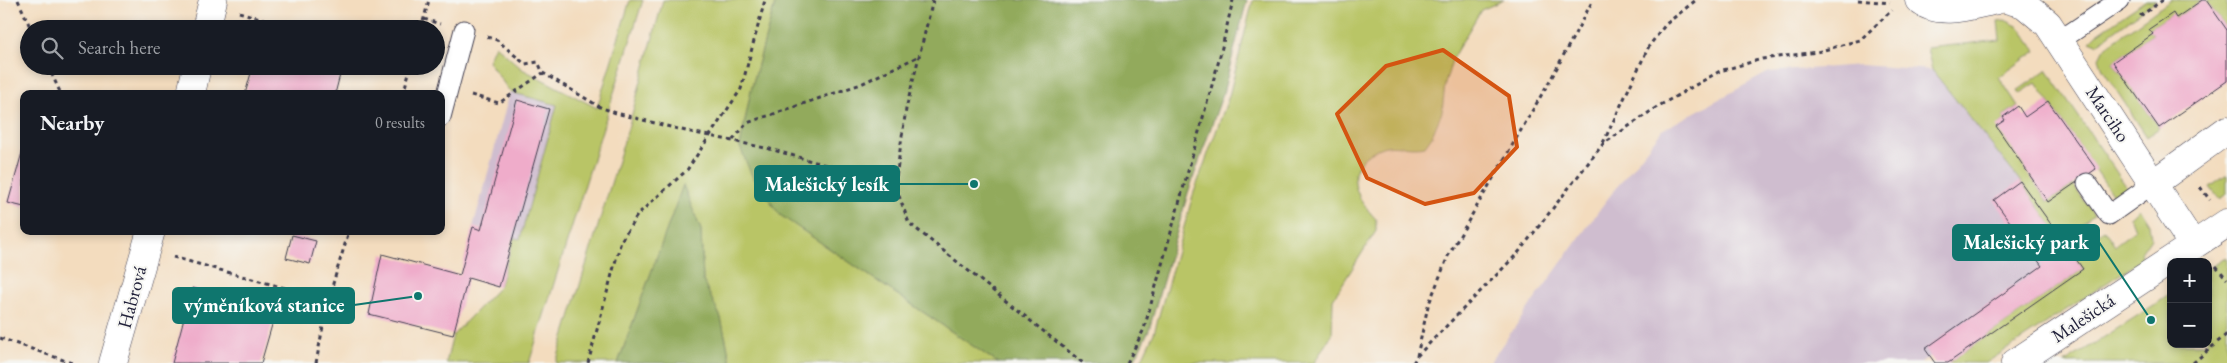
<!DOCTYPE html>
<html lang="en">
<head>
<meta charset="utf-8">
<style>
	:root { --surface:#171b24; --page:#242831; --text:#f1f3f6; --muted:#9ea1a6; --line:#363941 }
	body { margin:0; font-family:"EB Garamond",serif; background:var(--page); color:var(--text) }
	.controls { position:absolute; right:15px; bottom:15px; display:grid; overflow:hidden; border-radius:10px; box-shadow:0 2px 8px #0003 }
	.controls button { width:45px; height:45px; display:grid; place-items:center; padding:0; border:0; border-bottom:1px solid var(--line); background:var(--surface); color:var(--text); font:25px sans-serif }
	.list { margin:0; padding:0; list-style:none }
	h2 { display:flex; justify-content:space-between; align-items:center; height:65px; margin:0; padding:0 20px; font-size:21px }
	h2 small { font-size:16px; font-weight:400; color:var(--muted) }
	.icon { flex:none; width:28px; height:28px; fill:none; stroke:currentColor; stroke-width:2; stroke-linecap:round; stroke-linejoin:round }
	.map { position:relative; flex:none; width:2227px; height:363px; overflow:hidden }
	.search { position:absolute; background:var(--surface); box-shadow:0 2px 8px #0003; left:20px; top:20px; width:425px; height:55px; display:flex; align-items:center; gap:12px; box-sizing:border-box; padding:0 18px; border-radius:28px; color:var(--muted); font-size:19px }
	.panel { position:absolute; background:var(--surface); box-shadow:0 2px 8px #0003; left:20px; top:90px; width:425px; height:145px; border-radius:10px }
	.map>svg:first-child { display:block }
	.industrial { fill:#cfbdcf }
	.green { fill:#b9c566; stroke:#6e7450 }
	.forest { fill:#92aa5b; stroke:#5a664b }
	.building { fill:#efacca }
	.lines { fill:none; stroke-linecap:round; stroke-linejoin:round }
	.lane-casing { stroke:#413e4f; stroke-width:21 }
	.street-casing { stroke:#413e4f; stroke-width:29 }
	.secondary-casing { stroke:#413e4f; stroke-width:29 }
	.path { stroke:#413e4f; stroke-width:3; stroke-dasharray:4 4; stroke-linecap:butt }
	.lane { stroke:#fff; stroke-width:19 }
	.street { stroke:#fff; stroke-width:28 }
	.secondary { stroke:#fff; stroke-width:28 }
	.marked { fill:#d45411; fill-opacity:0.2; stroke:#d45411; stroke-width:4; stroke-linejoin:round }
	.labels { text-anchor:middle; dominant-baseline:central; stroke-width:4; stroke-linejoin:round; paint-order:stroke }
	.street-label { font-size:19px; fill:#22223b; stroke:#f6f6f2 }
	.leader { fill:none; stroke:#0f766e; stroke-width:2 }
	.callout-dot { fill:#0f766e; stroke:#f6f6f2; stroke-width:2 }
	.callout { fill:#0f766e; stroke:#0f766e; stroke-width:2 }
	.callout-label { font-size:20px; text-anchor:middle; font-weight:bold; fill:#fff }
</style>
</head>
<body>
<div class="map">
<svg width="2227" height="363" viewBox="0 0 2227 363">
	<rect width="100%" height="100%" fill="#f6f6f2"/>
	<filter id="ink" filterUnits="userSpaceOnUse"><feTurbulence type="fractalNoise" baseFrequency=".02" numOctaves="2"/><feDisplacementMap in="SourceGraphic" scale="10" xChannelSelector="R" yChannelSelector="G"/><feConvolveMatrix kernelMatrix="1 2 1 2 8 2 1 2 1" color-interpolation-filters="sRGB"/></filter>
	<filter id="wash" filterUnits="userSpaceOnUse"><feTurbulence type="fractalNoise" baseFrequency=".0096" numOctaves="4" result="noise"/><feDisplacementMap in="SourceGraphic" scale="20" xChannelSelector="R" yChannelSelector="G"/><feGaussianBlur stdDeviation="1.12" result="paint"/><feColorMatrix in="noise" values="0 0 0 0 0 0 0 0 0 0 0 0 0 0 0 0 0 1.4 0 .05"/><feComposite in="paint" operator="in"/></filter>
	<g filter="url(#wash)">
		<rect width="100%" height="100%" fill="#f3dcbe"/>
		<g class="industrial">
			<path d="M1860,65L1932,70L2020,181L2083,269L1919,363H1489L1605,202L1662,130L1769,72Z"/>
			<path d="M510,92L557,105L520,240L473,227Z"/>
		</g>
		<g class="green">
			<path d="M630,0H643L529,363H446L453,335L499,287L514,238L520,239L557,105L510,92L488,61L495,45L522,69L597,108Z"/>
			<path d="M663,0H776L751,90L740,147L780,215L998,363H731L721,318L703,281L701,230L683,186L618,363H556L629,125Z"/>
			<path d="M1253,0H1504L1481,10L1453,57L1445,84L1442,112L1432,136L1425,146C1410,149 1398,144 1386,146C1381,147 1374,150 1369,154C1342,172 1358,201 1376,219V231L1333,299L1332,334L1314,363H1140L1154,333L1193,195L1229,96Z"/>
			<path d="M2146,0H2156L2097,44L2090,41L2096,35Z"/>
			<path d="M2171,0H2202L2176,18L2173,13L2149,29L2153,34L2113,62L2159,128L2147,137L2103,70L2099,58L2104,48Z"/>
			<path d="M2206,0H2227V30Z"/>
			<path d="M2005,20L2019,27L2036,51L1999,77L2018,106L2003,116L2005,120L1997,126L2048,202L2073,185L2094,214L2079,225L2089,240L2104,230L2115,245L2135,230L2130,217L2139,208L2149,224L2151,238L2140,254L2143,259L1986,363H1948L2083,269L2020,181L1932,70L1927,48L2000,40L1998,21Z"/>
			<path d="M2047,70L2128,189L2122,193L2113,195L2036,83L2019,94L2017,91Z"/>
			<path d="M2227,175V194L2219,199L2210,187Z"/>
			<path d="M2227,257V363H2064L2171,294V344H2208V269Z"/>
		</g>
		<g class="forest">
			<path d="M776,0H1247L1223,93L1188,193L1149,330L1133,363H998L780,215L752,176L740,147L751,90Z"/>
			<path d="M683,185L701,230L703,281L721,318L731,363H618Z"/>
		</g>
		<g id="blocks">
			<g class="building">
				<path d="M2202,0H2206L2227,30V81L2159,128L2113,62L2153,34L2149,29L2173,13L2176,18Z"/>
				<path d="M253,66H338L342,67L335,94H245Z"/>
				<path d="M517,100L549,109L499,287L468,278L453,335L369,314L382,254L460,275L473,227L481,230Z"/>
				<path d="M2048,101L2096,169L2048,202L1996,126L2005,120L2003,117L2018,106L2025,117Z"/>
				<path d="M23,149H24V207L8,203Z"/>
				<path d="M2020,181L2083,269L1948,363H1935L1925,349L2042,266L1994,200Z"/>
				<path d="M292,235L316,241L310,264L286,258Z"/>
				<path d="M192,288L219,295L221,291L250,299L248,304L276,311L261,363H172Z"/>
			</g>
		</g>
	</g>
	<g filter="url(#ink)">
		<use href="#blocks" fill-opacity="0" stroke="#413e4f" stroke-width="1"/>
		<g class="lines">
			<defs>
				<g id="lane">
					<path d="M2059,41L2120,0"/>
					<path d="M441,117L464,30"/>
					<path d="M2087,183L2109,215L2154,183"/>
				</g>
				<g id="street">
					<path d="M1919,0C1940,17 1972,5 1997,0"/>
					<path d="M2009,0L2024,4L2048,24L2193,245"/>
					<path d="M206,29L213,0"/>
					<path d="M191,94L197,66"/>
					<path d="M2154,183L2227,130"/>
					<path d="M113,363L151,231"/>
				</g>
				<path id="secondary" d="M2015,363L2227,223"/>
			</defs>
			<use href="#lane" class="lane-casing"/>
			<use href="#street" class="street-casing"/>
			<use href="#secondary" class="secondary-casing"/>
			<g class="path">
				<path d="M18,0L31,29"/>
				<path d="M933,0L906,109L895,185L909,223L1083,363"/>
				<path d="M1858,0L1890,3"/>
				<path d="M239,12L298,29"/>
				<path d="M2140,16L2163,0"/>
				<path d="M424,19L440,24"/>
				<path d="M421,29L429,0"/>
				<path d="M487,37L497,40L525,64L538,62L543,73L600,107L616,113L686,131L770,149L895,185"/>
				<path d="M48,66L61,94"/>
				<path d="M403,94L411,66"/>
				<path d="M471,95L499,103L543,73"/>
				<path d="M733,140L747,123L861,84L919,56"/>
				<path d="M1603,143L1649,46L1666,24L1696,0"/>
				<path d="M2200,187L2210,200"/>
				<path d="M173,257L328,300"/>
				<path d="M2216,266L2227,279"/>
				<path d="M0,338L72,363"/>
				<path d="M1417,356L1428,306L1448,256L1553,75L1593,0"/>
				<path d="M316,363L328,300L349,231"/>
				<path d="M588,363L621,241L638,214L687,170L741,89L765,0"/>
				<path d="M1127,363L1144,329L1219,60L1233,0"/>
				<path d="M1413,363L1417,356L1518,253L1603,144L1657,107L1720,71L1762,59L1817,52L1860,40L1892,10"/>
				<path d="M2193,363L2227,334"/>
			</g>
			<use href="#lane" class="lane"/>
			<use href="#street" class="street"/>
			<use href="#secondary" class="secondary"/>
		</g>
	</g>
	<path class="marked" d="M1443,50L1509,96L1517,147L1474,193L1425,204L1367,178L1337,114L1386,66Z"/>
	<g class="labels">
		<g class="street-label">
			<text transform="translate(2108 114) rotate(56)">Marciho</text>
			<text transform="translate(132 297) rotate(-75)">Habrová</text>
			<text transform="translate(2083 318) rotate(-34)">Malešická</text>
		</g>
	</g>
	<path class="leader" d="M974 184L899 184M2151 320L2099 242M418 296L354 305"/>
	<g class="callout-dot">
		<circle cx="974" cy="184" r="5"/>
		<circle cx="2151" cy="320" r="5"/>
		<circle cx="418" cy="296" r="5"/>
	</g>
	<g class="callout">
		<rect x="755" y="166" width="144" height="35" rx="5"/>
		<rect x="1953" y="225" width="146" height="35" rx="5"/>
		<rect x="173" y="288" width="181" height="35" rx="5"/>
	</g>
	<g class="callout-label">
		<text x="827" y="191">Malešický lesík</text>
		<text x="2026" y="249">Malešický park</text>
		<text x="264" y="312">výměníková stanice</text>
	</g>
</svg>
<div class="controls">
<button>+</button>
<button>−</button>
</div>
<div class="search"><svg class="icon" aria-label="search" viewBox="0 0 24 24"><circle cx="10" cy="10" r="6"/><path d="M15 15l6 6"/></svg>Search here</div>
<section class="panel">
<h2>Nearby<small>0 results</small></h2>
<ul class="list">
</ul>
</section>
</div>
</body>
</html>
